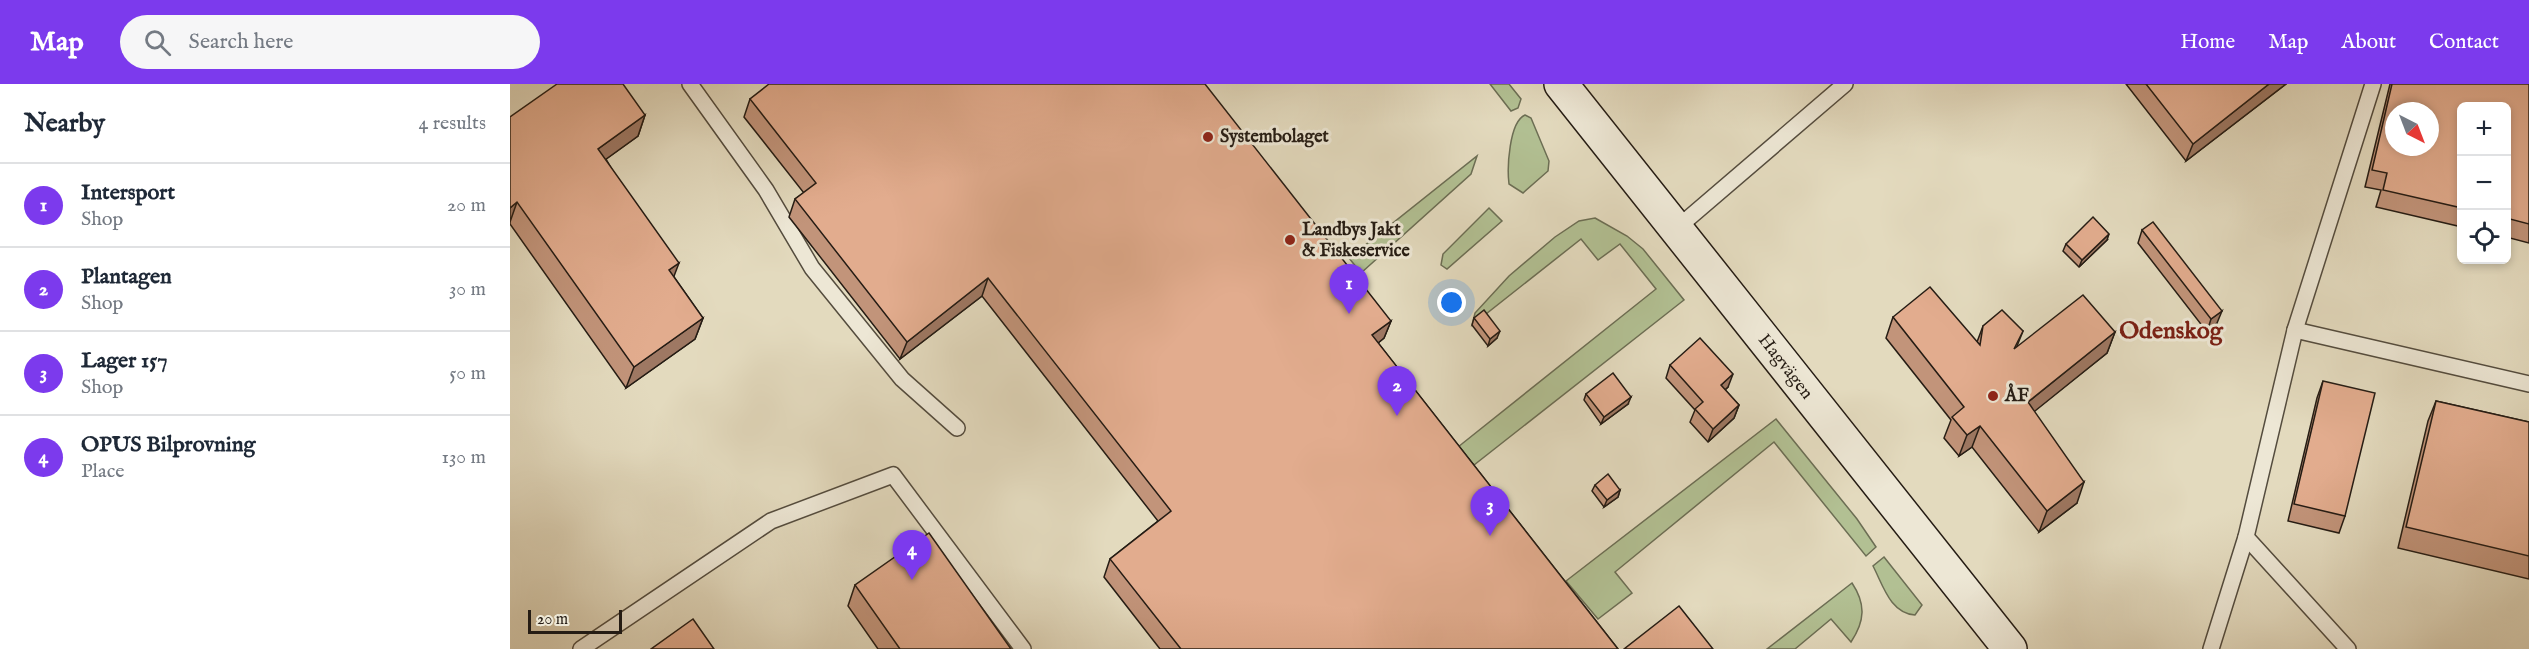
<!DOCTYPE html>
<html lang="en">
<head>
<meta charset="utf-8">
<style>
	:root { --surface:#fff; --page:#f6f6f7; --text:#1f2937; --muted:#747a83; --line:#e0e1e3; --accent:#7c3aed }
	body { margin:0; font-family:"IM FELL English",serif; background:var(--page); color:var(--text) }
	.controls { position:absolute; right:18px; top:18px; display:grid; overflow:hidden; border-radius:9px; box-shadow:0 3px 9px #0003 }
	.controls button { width:54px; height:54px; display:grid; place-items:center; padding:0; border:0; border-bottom:2px solid var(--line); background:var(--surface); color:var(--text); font:30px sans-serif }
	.compass { position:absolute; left:1875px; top:18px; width:54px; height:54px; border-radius:50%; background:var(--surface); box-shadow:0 3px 9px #0003; rotate:138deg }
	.scale { position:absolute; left:18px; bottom:15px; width:94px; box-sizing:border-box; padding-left:6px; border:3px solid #251c14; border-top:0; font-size:16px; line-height:21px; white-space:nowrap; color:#251c14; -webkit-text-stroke:4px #ede7d5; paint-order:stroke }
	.you { position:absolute; left:942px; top:219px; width:21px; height:21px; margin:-15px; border:4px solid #fff; border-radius:50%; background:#1a73e8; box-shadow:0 0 0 9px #1a73e833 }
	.badge { display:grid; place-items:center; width:39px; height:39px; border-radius:50%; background:var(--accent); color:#fff; font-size:20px; font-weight:700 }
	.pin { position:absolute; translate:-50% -50px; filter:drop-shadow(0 2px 3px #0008) }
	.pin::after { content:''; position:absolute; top:32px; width:21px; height:18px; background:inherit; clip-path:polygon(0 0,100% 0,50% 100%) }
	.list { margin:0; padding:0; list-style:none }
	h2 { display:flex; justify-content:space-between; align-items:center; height:78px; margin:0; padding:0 24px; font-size:26px }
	h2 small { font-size:20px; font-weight:400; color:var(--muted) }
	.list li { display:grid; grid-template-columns:39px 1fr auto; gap:18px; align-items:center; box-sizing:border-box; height:84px; padding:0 24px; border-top:2px solid var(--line) }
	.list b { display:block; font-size:22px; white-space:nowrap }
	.list p { margin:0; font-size:20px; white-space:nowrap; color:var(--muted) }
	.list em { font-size:20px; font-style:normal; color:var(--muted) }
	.icon { flex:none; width:33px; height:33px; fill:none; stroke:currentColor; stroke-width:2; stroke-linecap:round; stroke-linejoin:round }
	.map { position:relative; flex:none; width:2019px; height:565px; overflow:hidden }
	header { display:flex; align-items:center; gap:36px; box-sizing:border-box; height:84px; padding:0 30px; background:var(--accent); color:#fff }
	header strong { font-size:28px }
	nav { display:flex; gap:33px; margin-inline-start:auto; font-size:21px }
	.search { width:420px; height:54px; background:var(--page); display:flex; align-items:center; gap:15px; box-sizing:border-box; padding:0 21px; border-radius:33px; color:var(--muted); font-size:22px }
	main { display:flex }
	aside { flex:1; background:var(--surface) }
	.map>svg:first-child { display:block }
	.green { fill:#b2c093; stroke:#6c6e54; stroke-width:1.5 }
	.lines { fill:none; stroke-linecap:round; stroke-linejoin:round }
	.lane-casing { stroke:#544c3e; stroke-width:18 }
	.secondary-casing { stroke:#251c14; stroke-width:36 }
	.lane { stroke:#ede7d5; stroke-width:15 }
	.secondary { stroke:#ede7d5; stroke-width:33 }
	.wall { fill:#c2947a; stroke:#251c14; stroke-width:1.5 }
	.shaded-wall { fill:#9e7863; stroke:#251c14; stroke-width:1.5 }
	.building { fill:#e2ac8e; stroke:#251c14; stroke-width:1.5; fill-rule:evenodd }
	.poi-dot { fill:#8f2418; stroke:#ede7d5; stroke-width:2 }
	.labels { text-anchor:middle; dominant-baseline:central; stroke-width:6; stroke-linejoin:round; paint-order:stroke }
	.poi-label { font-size:18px; font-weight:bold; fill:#251c14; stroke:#ede7d5; text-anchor:start }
	.street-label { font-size:18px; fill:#251c14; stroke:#ede7d5 }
	.district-label { font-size:24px; font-weight:bold; fill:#7a1f14; stroke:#ede7d5 }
</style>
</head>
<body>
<header>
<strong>Map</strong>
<div class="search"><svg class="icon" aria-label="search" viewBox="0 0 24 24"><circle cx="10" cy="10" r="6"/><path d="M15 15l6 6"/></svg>Search here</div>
<nav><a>Home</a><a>Map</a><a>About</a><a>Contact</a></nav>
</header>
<main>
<aside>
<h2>Nearby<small>4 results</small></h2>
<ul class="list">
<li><span class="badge">1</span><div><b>Intersport</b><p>Shop</p></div><em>20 m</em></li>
<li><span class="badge">2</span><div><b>Plantagen</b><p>Shop</p></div><em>30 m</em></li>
<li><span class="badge">3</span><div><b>Lager 157</b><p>Shop</p></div><em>50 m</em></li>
<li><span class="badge">4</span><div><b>OPUS Bilprovning</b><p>Place</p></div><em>130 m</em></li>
</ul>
</aside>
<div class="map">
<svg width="2019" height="565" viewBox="0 0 2019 565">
	<rect width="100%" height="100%" fill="#e3dabe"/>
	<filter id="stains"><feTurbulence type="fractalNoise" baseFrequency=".00333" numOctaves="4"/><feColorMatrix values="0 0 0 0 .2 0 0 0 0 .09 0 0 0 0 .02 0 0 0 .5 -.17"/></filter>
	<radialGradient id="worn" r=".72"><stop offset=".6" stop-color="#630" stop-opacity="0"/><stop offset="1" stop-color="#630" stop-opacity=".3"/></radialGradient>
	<g class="green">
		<path d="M980,0H999L1011,15L1008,24L1001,27Z"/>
		<path d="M1015,31L1021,34L1039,77L1038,87L1013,109L999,100C997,84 999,38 1015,31Z"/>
		<path d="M967,72L961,90L851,189L839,174Z"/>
		<path d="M979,124L992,137L937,185L931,181L933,170Z"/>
		<path d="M1085,134L1117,152L1133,165L1174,216L964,381L948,363L1146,205L1110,160L1088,176L1071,155L962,241L965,229L999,192L1045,153L1069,137Z"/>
		<path d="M1266,335L1347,435L1366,463L1356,472L1264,358L1105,488L1122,509L1088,535L1056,497Z"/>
		<path d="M1374,473L1412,521L1405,531C1380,529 1373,501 1363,482Z"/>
		<path d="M1342,499C1356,520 1355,537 1341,558L1321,535L1285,565H1257Z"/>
	</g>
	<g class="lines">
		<defs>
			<g id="lane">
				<path d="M180,0L256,106L302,184L392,295L447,344"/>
				<path d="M1166,145L1335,0"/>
				<path d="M1785,246L2019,300"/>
				<path d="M71,565L261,437L383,391L513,565"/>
				<path d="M1701,565L1736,453"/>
				<path d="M1838,565L1736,453L1785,246L1863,0"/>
			</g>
			<path id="secondary" d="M1051,0L1500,565"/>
		</defs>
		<use href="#lane" class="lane-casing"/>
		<use href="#secondary" class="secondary-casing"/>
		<use href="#lane" class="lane"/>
		<use href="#secondary" class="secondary"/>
	</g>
	<g class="wall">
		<path d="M1616,0H1776L1676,77Z"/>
		<path d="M1880,0H2019V159L1996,153V22H1952V143L1866,123L1871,106L1855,103Z"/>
		<path d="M240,15L881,237L874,254L868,259L1108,565H650L594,493L600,475L648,437L472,212L390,275L279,133L285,115L294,109L234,33Z"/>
		<path d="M135,31L128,52L96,75L164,193L193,234L185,255L116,304L0,140V33Z"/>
		<path d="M1632,146L1707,239L1697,248L1628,159Z"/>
		<path d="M1597,156L1569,183L1553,167L1556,160Z"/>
		<path d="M1383,233L1467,258L1473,242L1513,247L1507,262L1605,248L1597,269L1524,327L1567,419L1529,448L1462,363L1449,372L1434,354L1441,336L1376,254Z"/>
		<path d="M964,234L987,254L978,262L962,241Z"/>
		<path d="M1160,281L1218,303L1215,306L1229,321L1224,334L1198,358L1180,338L1185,326L1156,294Z"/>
		<path d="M1813,297L1835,432L1829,449L1778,437L1807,314Z"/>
		<path d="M1076,310L1118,320L1091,340L1074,316Z"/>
		<path d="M1926,317L2019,338V495L1888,464L1918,337Z"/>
		<path d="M1085,401L1110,406L1108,413L1094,423L1082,407Z"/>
		<path d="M345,501L501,565H368L338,522Z"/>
	</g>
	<g class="shaded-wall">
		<path d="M1759,0H1776L1676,77L1683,60Z"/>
		<path d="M135,31L128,52L81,86L88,65Z"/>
		<path d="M7,118L0,138V124Z"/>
		<path d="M1599,150L1597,156L1569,183L1572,176Z"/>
		<path d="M169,179L161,200L159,186Z"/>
		<path d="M478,194L472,212L390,275L397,258Z"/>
		<path d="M1712,227L1707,239L1697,248L1701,235Z"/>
		<path d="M193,234L185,255L116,304L124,283Z"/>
		<path d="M881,237L874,254L856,269L862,251Z"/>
		<path d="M990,247L987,254L978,262L980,255Z"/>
		<path d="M1605,248L1597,269L1510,339L1518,318Z"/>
		<path d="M1223,290L1218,303L1206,314L1211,301Z"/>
		<path d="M1121,313L1118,320L1091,340L1094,333Z"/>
		<path d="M1229,321L1224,334L1198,358L1203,345Z"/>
		<path d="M1470,342L1462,363L1449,372L1457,351Z"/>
		<path d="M1574,398L1567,419L1529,448L1537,427Z"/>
		<path d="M1110,406L1108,413L1094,423L1097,416Z"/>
	</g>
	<g class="building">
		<path d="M47,0H113L135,31L88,65L169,179L159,186L193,234L124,283L7,118L0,124V33Z"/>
		<path d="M259,0H695L881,237L862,251L1108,565H671L600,475L661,427L478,194L397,258L285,115L306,99L240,15Z"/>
		<path d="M1636,0H1759L1683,60Z"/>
		<path d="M1882,0H2019V140L1996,134V22H1952V124L1873,106L1877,89L1862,86ZM1884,27H1920V63H1884Z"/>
		<path d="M1583,133L1599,150L1572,176L1556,160Z"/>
		<path d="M1643,138L1712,227L1701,235L1632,146Z"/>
		<path d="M1420,203L1470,261L1473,242L1492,226L1513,247L1504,265L1573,211L1605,248L1518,318L1574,398L1537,427L1470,342L1457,351L1442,333L1454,323L1383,233Z"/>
		<path d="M974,226L990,247L980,255L964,234Z"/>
		<path d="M1190,254L1223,290L1211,301L1229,321L1203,345L1185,325L1193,318L1160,281Z"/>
		<path d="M1103,289L1121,313L1094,333L1076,310Z"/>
		<path d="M1813,297L1865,309L1835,432L1784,420Z"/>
		<path d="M1926,317L2019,338V472L1896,443Z"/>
		<path d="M1098,390L1110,406L1097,416L1085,401Z"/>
		<path d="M419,449L501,565H390L345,501Z"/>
		<path d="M1169,522L1203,565H1114Z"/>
		<path d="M183,535L204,565H141Z"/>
	</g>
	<g class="poi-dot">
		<circle cx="698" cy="53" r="6"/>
		<circle cx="780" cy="156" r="6"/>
		<circle cx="1483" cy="312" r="6"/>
	</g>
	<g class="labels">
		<g class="poi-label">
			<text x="710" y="53">Systembolaget</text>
			<text x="792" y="146">Landbys Jakt<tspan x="792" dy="21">&amp; Fiskeservice</tspan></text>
			<text x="1495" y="312">ÅF</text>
		</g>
		<g class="street-label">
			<text transform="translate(1275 283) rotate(52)">Hagvägen</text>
		</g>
		<g class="district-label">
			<text x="1661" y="247">Odenskog</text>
		</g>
	</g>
	<rect width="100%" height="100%" filter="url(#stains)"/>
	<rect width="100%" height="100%" fill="url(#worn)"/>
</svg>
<div class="controls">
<button>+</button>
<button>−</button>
<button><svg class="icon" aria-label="locate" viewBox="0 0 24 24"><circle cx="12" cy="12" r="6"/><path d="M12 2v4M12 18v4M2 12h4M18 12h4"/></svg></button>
</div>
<svg class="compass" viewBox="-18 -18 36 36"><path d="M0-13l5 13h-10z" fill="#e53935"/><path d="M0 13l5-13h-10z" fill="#747a83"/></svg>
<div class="scale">20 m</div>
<div class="you"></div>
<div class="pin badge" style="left:839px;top:230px">1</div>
<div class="pin badge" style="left:887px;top:332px">2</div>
<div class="pin badge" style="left:980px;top:452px">3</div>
<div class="pin badge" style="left:402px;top:496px">4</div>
</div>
</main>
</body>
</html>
